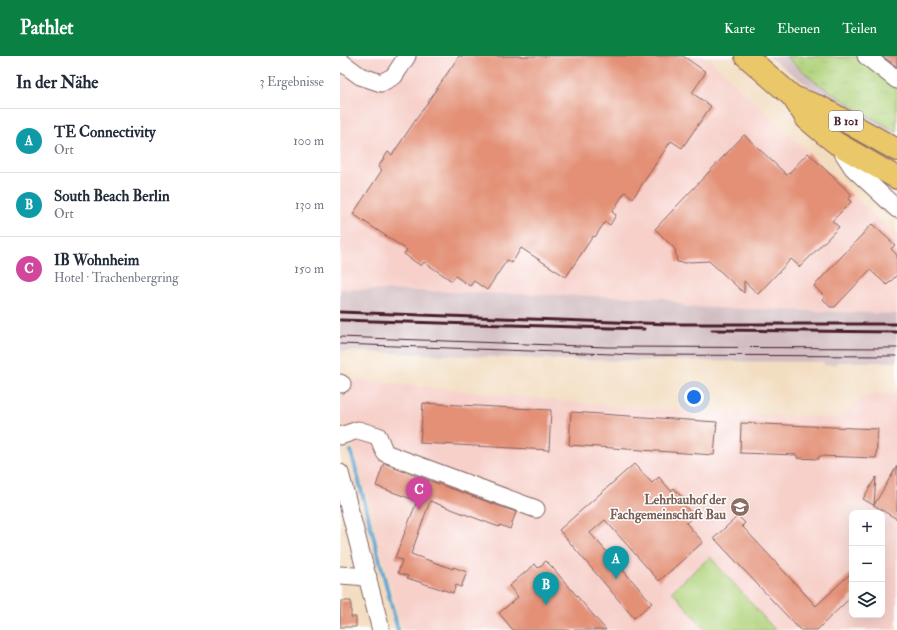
<!DOCTYPE html>
<html lang="de">
<head>
<meta charset="utf-8">
<style>
	:root { --surface:#fff; --page:#f2f2f3; --text:#1f2937; --muted:#747a83; --line:#e0e1e3; --accent:#0b8043 }
	body { margin:0; font-family:"IM FELL Double Pica",serif; background:var(--page); color:var(--text) }
	.controls { position:absolute; right:12px; bottom:12px; display:grid; overflow:hidden; border-radius:8px; box-shadow:0 4px 16px #0002 }
	.controls button { width:36px; height:36px; display:grid; place-items:center; padding:0; border:0; border-bottom:1px solid var(--line); background:var(--surface); color:var(--text); font:20px sans-serif }
	.you { position:absolute; left:354px; top:341px; width:14px; height:14px; margin:-10px; border:3px solid #fff; border-radius:50%; background:#1a73e8; box-shadow:0 0 0 6px #1a73e833 }
	.badge { display:grid; place-items:center; width:26px; height:26px; border-radius:50%; background:var(--accent); color:#fff; font-size:13px; font-weight:700 }
	.pin { position:absolute; translate:-50% -33px; filter:drop-shadow(0 1px 2px #0008) }
	.pin::after { content:''; position:absolute; top:21px; width:14px; height:12px; background:inherit; clip-path:polygon(0 0,100% 0,50% 100%) }
	.list { margin:0; padding:0; list-style:none }
	h2 { display:flex; justify-content:space-between; align-items:center; height:52px; margin:0; padding:0 16px; font-size:17px }
	h2 small { font-size:13px; font-weight:400; color:var(--muted) }
	.list li { display:grid; grid-template-columns:26px 1fr auto; gap:12px; align-items:center; box-sizing:border-box; height:64px; padding:0 16px; border-top:1px solid var(--line) }
	.list b { display:block; font-size:15px; white-space:nowrap }
	.list p { margin:0; font-size:13px; white-space:nowrap; color:var(--muted) }
	.list em { font-size:13px; font-style:normal; color:var(--muted) }
	.icon { flex:none; width:22px; height:22px; fill:none; stroke:currentColor; stroke-width:2; stroke-linecap:round; stroke-linejoin:round }
	.map { position:relative; flex:none; width:557px; height:574px; overflow:hidden }
	header { display:flex; align-items:center; gap:24px; box-sizing:border-box; height:56px; padding:0 20px; background:var(--accent); color:#fff }
	header strong { font-size:19px }
	nav { display:flex; gap:22px; margin-inline-start:auto; font-size:14px }
	main { display:flex }
	aside { flex:1; background:var(--surface) }
	.map>svg:first-child { display:block }
	.built { fill:#f7d0ca; fill-rule:evenodd }
	.industrial { fill:#d2bec2 }
	.grass { fill:url(#grass-tufts); stroke:#7d7954 }
	.pitch { fill:#b0d37c; stroke:#7d7954 }
	.lines { fill:none; stroke-linecap:round; stroke-linejoin:round }
	.stream { stroke:#61a4d5; stroke-width:4 }
	.building { fill:#e39076 }
	.minor-casing { stroke:#856260; stroke-width:19 }
	.major-casing { stroke:#856260; stroke-width:24 }
	.minor { stroke:#fff; stroke-width:17 }
	.major { stroke:#eac769; stroke-width:22 }
	.tram { stroke:#4a1f2b; stroke-width:1 }
	.rail { stroke:#4a1f2b; stroke-width:3 }
	.labels { text-anchor:middle; dominant-baseline:central; stroke-width:3; stroke-linejoin:round; paint-order:stroke }
	.shield { fill:#fff; stroke:#80626b; stroke-width:1 }
	.shield-label { font-size:12px; font-weight:bold; fill:#4a1f2b }
	.education-label { font-size:13px; font-weight:bold; fill:#785e54; stroke:#fff; text-anchor:end }
</style>
</head>
<body>
<header>
<strong>Pathlet</strong>
<nav><a>Karte</a><a>Ebenen</a><a>Teilen</a></nav>
</header>
<main>
<aside>
<h2>In der Nähe<small>3 Ergebnisse</small></h2>
<ul class="list">
<li><span class="badge" style="background:#0f9aa8">A</span><div><b>TE Connectivity</b><p>Ort</p></div><em>100 m</em></li>
<li><span class="badge" style="background:#0f9aa8">B</span><div><b>South Beach Berlin</b><p>Ort</p></div><em>130 m</em></li>
<li><span class="badge" style="background:#d1479c">C</span><div><b>IB Wohnheim</b><p>Hotel · Trachenbergring</p></div><em>150 m</em></li>
</ul>
</aside>
<div class="map">
<svg width="557" height="574" viewBox="0 0 557 574">
	<defs>
		<pattern id="grass-tufts" width="24" height="20" patternUnits="userSpaceOnUse"><rect width="24" height="20" fill="#b0d37c"/><path d="M3 7l-1-3M5 7V3M7 7l1-3M15 17l-1-3M17 17v-4M19 17l1-3" fill="none" stroke="#99b56b"/></pattern>
	</defs>
	<rect width="100%" height="100%" fill="#fff"/>
	<filter id="ink" filterUnits="userSpaceOnUse"><feTurbulence type="fractalNoise" baseFrequency=".025" numOctaves="2"/><feDisplacementMap in="SourceGraphic" scale="8" xChannelSelector="R" yChannelSelector="G"/><feConvolveMatrix kernelMatrix="1 2 1 2 8 2 1 2 1" color-interpolation-filters="sRGB"/></filter>
	<filter id="wash" filterUnits="userSpaceOnUse"><feTurbulence type="fractalNoise" baseFrequency=".012" numOctaves="4" result="noise"/><feDisplacementMap in="SourceGraphic" scale="16" xChannelSelector="R" yChannelSelector="G"/><feGaussianBlur stdDeviation="0.9" result="paint"/><feColorMatrix in="noise" values="0 0 0 0 0 0 0 0 0 0 0 0 0 0 0 0 0 1.4 0 .05"/><feComposite in="paint" operator="in"/></filter>
	<g filter="url(#wash)">
		<rect width="100%" height="100%" fill="#f3ddc1"/>
		<g class="built">
			<path d="M0,0H366L557,181V261L348,251L324,242L0,237Z"/>
			<path d="M0,322L280,351L500,362L521,341L537,336L557,339V567L549,574H63L8,369L0,368ZM512,457H542V559H512Z"/>
		</g>
		<g class="industrial">
			<path d="M428,0H557V84L482,40Z"/>
			<path d="M0,233L324,242L348,251L557,258V306H497L495,309H485L482,306L231,304L0,295Z"/>
		</g>
		<path class="grass" d="M446,0H495L497,2L519,0L557,30V76L525,58L474,25Z"/>
		<path class="pitch" d="M370,501L435,574H366L332,535Z"/>
		<g class="lines">
			<path class="stream" d="M11,395L58,574"/>
		</g>
		<g id="blocks">
			<g class="building">
				<path d="M119,0H343L366,16L352,37L371,50L342,92L331,85L293,142L285,136L272,156L276,159L270,169L265,166L255,181L253,180L226,221L181,192L172,207L167,204L147,234L134,225L130,230L115,220L112,225L84,206L81,210L64,198L67,194L13,158L42,114L38,111L48,96L52,99Z"/>
				<path d="M542,0H557V11Z"/>
				<path d="M404,79L447,119L468,97L512,139L508,143L511,146L492,165L499,171L460,211L451,203L418,238L404,225V237L369,205L349,206L347,207L337,206L335,193L315,173Z"/>
				<path d="M532,168L555,189L551,193L557,199V219L547,229L530,214L495,251H490L483,243L485,241L474,230Z"/>
				<path d="M83,347L211,354L209,394L80,387Z"/>
				<path d="M231,356L377,366L374,399L229,389Z"/>
				<path d="M401,367L538,373L536,402L479,400V403L457,402V399L400,397Z"/>
				<path d="M44,407L54,411V412L176,456L170,473L160,469L159,471L90,445L71,498L113,513V511L127,516L121,531L116,529L113,537L67,522L68,520L58,517L62,504L55,502L77,445L36,430Z"/>
				<path d="M294,408L312,427L319,421L331,435L334,432L345,445L342,447L354,460L346,467L363,486L319,525L265,464L250,477L312,547L294,562L219,474Z"/>
				<path d="M557,410V463L523,443L536,421L534,449Z"/>
				<path d="M398,460L405,467L402,470L476,550L512,516V540L477,574H460L374,482Z"/>
				<path d="M206,505L212,511L266,574H173L159,557L178,541L169,530L195,508L198,512Z"/>
				<path d="M1,545H11V561H16V571H0Z"/>
			</g>
		</g>
	</g>
	<g filter="url(#ink)">
		<use href="#blocks" fill-opacity="0" stroke="#856260" stroke-width="1"/>
		<g class="lines">
			<defs>
				<g id="minor">
					<path d="M526,0L557,24"/>
					<path d="M0,5L20,20L41,27L54,20L67,0"/>
					<path d="M498,89L513,112L557,153"/>
					<path d="M0,327L2,328"/>
					<path d="M0,380L18,374L38,380L45,397L196,453"/>
					<path d="M0,417L41,574"/>
					<path d="M0,519L28,521"/>
				</g>
				<g id="major">
					<path d="M406,0L453,41L467,63L486,79L496,87L557,122"/>
					<path d="M453,41L480,51L557,94"/>
				</g>
			</defs>
			<use href="#minor" class="minor-casing"/>
			<use href="#major" class="major-casing"/>
			<use href="#minor" class="minor"/>
			<use href="#major" class="major"/>
			<g class="tram">
				<path d="M0,281L267,291L557,292"/>
				<path d="M0,288L299,299L557,300"/>
			</g>
			<g class="rail">
				<path d="M0,256L329,268H557"/>
				<path d="M0,264L304,273"/>
				<path d="M372,274L557,276"/>
			</g>
		</g>
	</g>
	<defs>
		<symbol id="university-disc" viewBox="-11 -11 22 22"><circle r="9.5" fill="#8d6e63" stroke="#fff"/><path d="M0-5L7-2L0 1L-7-2ZM-4 1L0 2.5L4 1V4Q0 6-4 4Z" fill="#fff"/></symbol>
	</defs>
	<g fill-rule="evenodd">
		<use href="#university-disc" x="389" y="440" width="22" height="22"/>
	</g>
	<g class="labels">
		<rect class="shield" x="489" y="55" width="34" height="20" rx="3"/>
		<g class="shield-label">
			<text x="506" y="65">B 101</text>
		</g>
		<g class="education-label">
			<text x="386" y="444">Lehrbauhof der<tspan x="386" dy="15">Fachgemeinschaft Bau</tspan></text>
		</g>
	</g>
</svg>
<div class="controls">
<button>+</button>
<button>−</button>
<button><svg class="icon" aria-label="layers" viewBox="0 0 24 24"><path d="M12 4l9 5-9 5-9-5zM3 14l9 5 9-5"/></svg></button>
</div>
<div class="you"></div>
<div class="pin badge" style="left:276px;top:523px;background:#0f9aa8">A</div>
<div class="pin badge" style="left:206px;top:549px;background:#0f9aa8">B</div>
<div class="pin badge" style="left:79px;top:454px;background:#d1479c">C</div>
</div>
</main>
</body>
</html>
